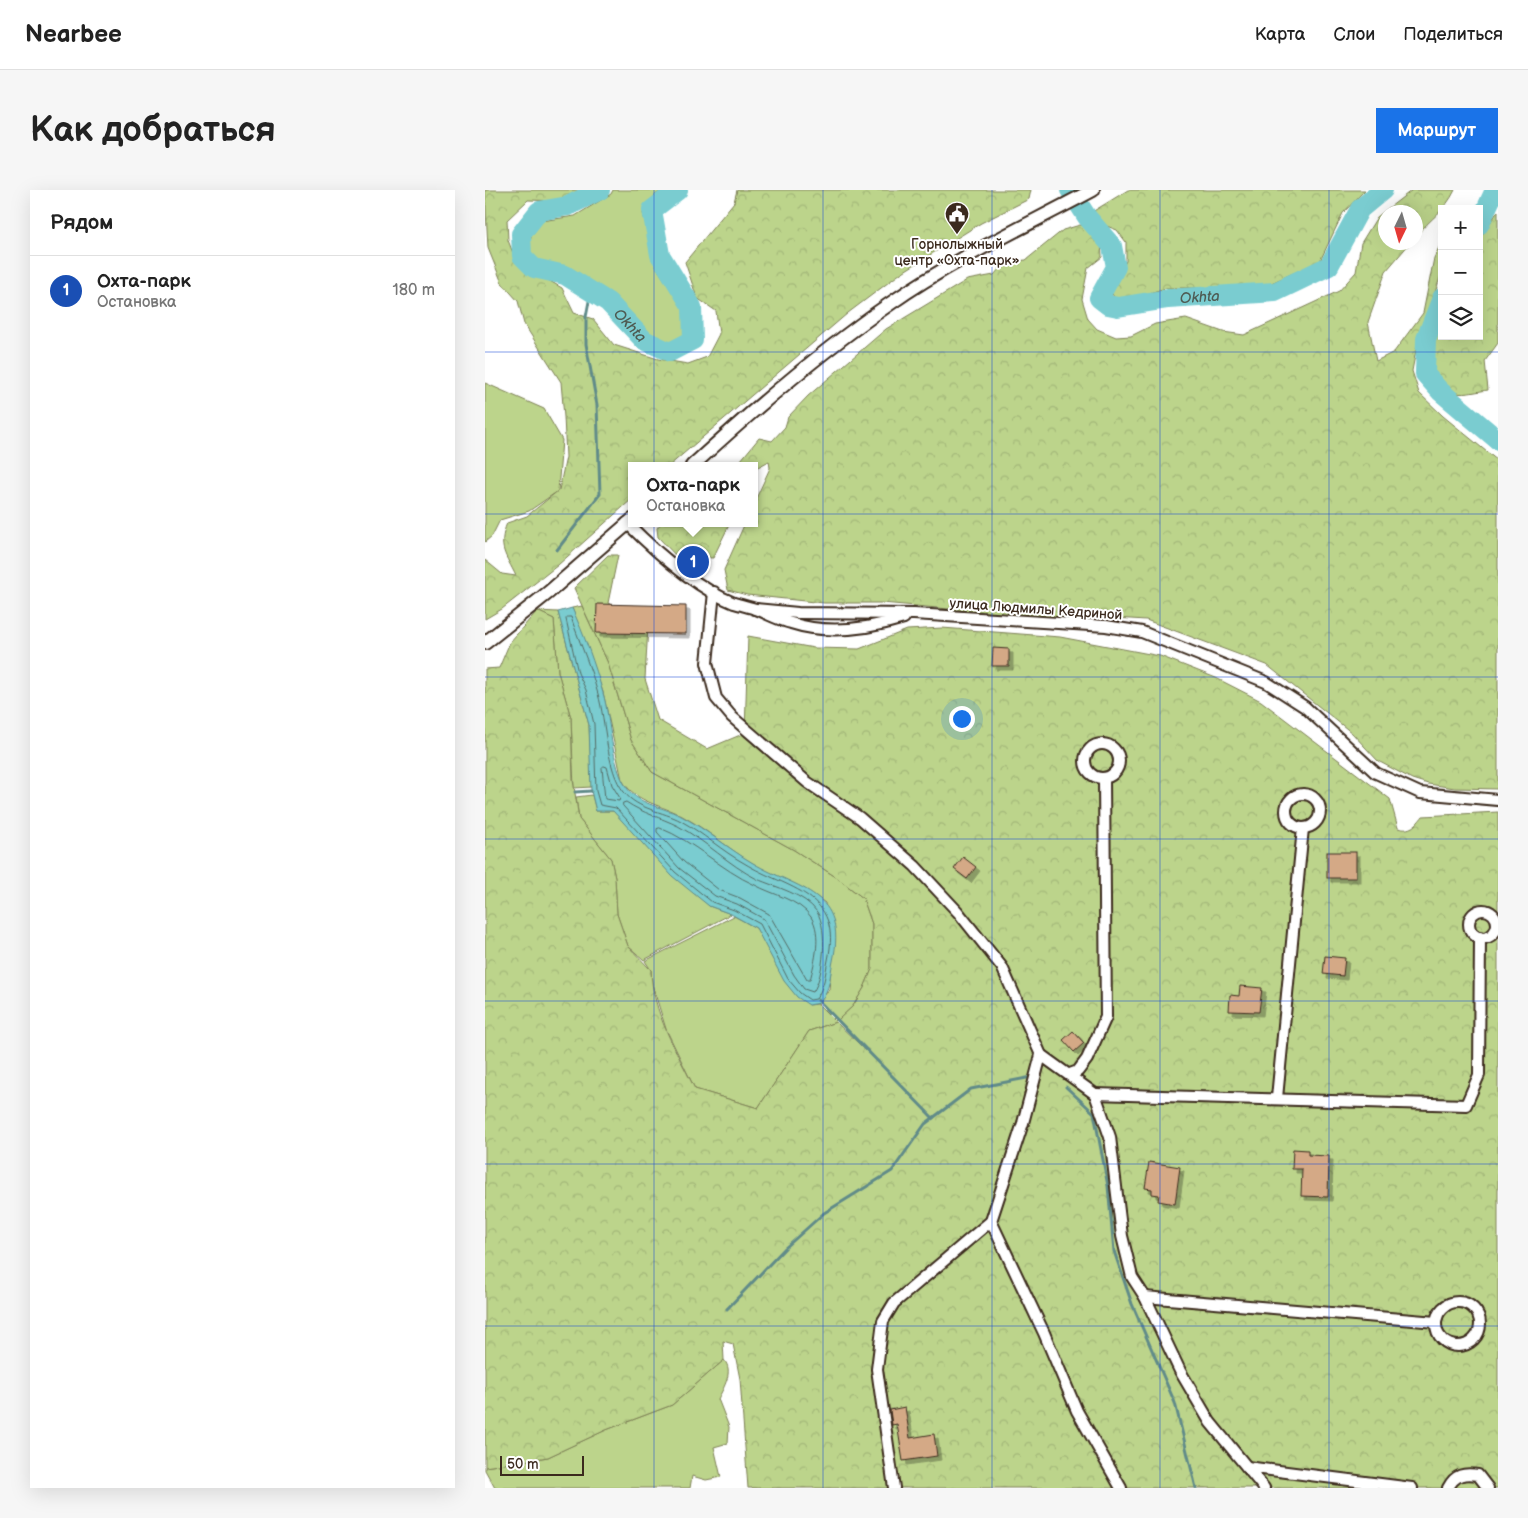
<!DOCTYPE html>
<html lang="ru">
<head>
<meta charset="utf-8">
<style>
	:root { --surface:#fff; --page:#f6f6f6; --text:#222; --muted:#767676; --line:#e0e0e0; --accent:#1a73e8 }
	body { margin:0; font-family:"Balsamiq Sans",sans-serif; background:var(--page); color:var(--text) }
	.controls { position:absolute; right:15px; top:15px; display:grid; overflow:hidden; border-radius:0px; box-shadow:0 5px 20px #0002 }
	.controls button { width:45px; height:45px; display:grid; place-items:center; padding:0; border:0; border-bottom:1px solid var(--line); background:var(--surface); color:var(--text); font:25px sans-serif }
	.compass { position:absolute; left:893px; top:15px; width:45px; height:45px; border-radius:50%; background:var(--surface); box-shadow:0 5px 20px #0002; rotate:185deg }
	.scale { position:absolute; left:15px; bottom:12px; width:84px; box-sizing:border-box; padding-left:5px; border:2px solid #3b2a1e; border-top:0; font-size:14px; line-height:18px; white-space:nowrap; color:#3b2a1e; -webkit-text-stroke:4px #fff; paint-order:stroke }
	.you { position:absolute; left:476px; top:528px; width:18px; height:18px; margin:-12px; border:4px solid #fff; border-radius:50%; background:#1a73e8; box-shadow:0 0 0 8px #1a73e833 }
	.badge { display:grid; place-items:center; width:32px; height:32px; border-radius:50%; background:var(--accent); color:#fff; font-size:16px; font-weight:700 }
	.pin { position:absolute; translate:-50% -50%; border:2px solid #fff; box-shadow:0 1px 5px #0006 }
	.popup { position:absolute; left:143px; top:272px; width:130px; height:65px; box-sizing:border-box; display:grid; place-content:center; border-radius:0px; background:var(--surface); filter:drop-shadow(0 1px 4px #0005); font-size:16px; white-space:nowrap; color:var(--muted) }
	.popup b { font-size:19px; color:var(--text) }
	.popup::after { content:''; position:absolute; left:50%; top:100%; margin-left:-10px; border:10px solid transparent; border-top-color:var(--surface) }
	.list { margin:0; padding:0; list-style:none }
	h2 { display:flex; justify-content:space-between; align-items:center; height:65px; margin:0; padding:0 20px; font-size:21px }
	h2 small { font-size:16px; font-weight:400; color:var(--muted) }
	.list li { display:grid; grid-template-columns:32px 1fr auto; gap:15px; align-items:center; box-sizing:border-box; height:70px; padding:0 20px; border-top:1px solid var(--line) }
	.list b { display:block; font-size:19px; white-space:nowrap }
	.list p { margin:0; font-size:16px; white-space:nowrap; color:var(--muted) }
	.list em { font-size:16px; font-style:normal; color:var(--muted) }
	.icon { flex:none; width:28px; height:28px; fill:none; stroke:currentColor; stroke-width:2; stroke-linecap:round; stroke-linejoin:round }
	.map { position:relative; flex:none; width:1013px; height:1298px; overflow:hidden; border-radius:0px }
	header { display:flex; align-items:center; gap:30px; box-sizing:border-box; height:70px; padding:0 25px; background:var(--surface); border-bottom:1px solid var(--line) }
	header strong { font-size:24px }
	nav { display:flex; gap:28px; margin-inline-start:auto; font-size:18px }
	.intro { display:flex; align-items:center; justify-content:space-between; box-sizing:border-box; height:120px; padding:0 30px }
	h1 { margin:0; font-size:35px }
	.button { padding:12px 22px; border-radius:0px; background:var(--accent); color:#fff; font-size:18px; font-weight:700 }
	main { display:flex; gap:30px; padding:0 30px }
	aside { flex:1; background:var(--surface); border-radius:0px; box-shadow:0 5px 20px #0002 }
	.map>svg:first-child { display:block }
	.green { fill:#bcd48b; stroke:#7c7f54 }
	.forest { fill:url(#forest-crowns); stroke:#7c7f54 }
	.water { fill:#7accd0; stroke:#618b89 }
	.lines { fill:none; stroke-linecap:round; stroke-linejoin:round }
	.shore { stroke:#546b65; stroke-width:1 }
	.stream { stroke:#618b89; stroke-width:3 }
	.river { stroke:#7accd0; stroke-width:20 }
	.building { fill:#d4a986; stroke:#3b2a1e; filter:url(#shadow) }
	.minor-casing { stroke:#3b2a1e; stroke-width:14 }
	.tertiary-casing { stroke:#3b2a1e; stroke-width:16 }
	.minor { stroke:#fff; stroke-width:10 }
	.tertiary { stroke:#fff; stroke-width:12 }
	.grid { fill:none; stroke:#1d4ed8; stroke-width:1; stroke-opacity:0.55 }
	.labels { text-anchor:middle; dominant-baseline:central; stroke-width:4; stroke-linejoin:round; paint-order:stroke }
	.poi-label { font-size:14px; fill:#3b2a1e; stroke:#fff }
	.street-label { font-size:14px; fill:#3b2a1e; stroke:#fff }
	.water-label { font-size:15px; font-style:italic; fill:#4e5b53; stroke:#fff }
</style>
</head>
<body>
<header>
<strong>Nearbee</strong>
<nav><a>Карта</a><a>Слои</a><a>Поделиться</a></nav>
</header>
<div class="intro"><h1>Как добраться</h1><a class="button">Маршрут</a></div>
<main>
<aside>
<h2>Рядом<small></small></h2>
<ul class="list">
<li><span class="badge" style="background:#1a4fb4">1</span><div><b>Охта-парк</b><p>Остановка</p></div><em>180 m</em></li>
</ul>
</aside>
<div class="map">
<svg width="1013" height="1298" viewBox="0 0 1013 1298">
	<defs>
		<pattern id="forest-crowns" width="20" height="18" patternUnits="userSpaceOnUse" patternTransform="scale(1.25)"><rect width="20" height="18" fill="#bcd48b"/><path d="M2 6a3 3 0 1 1 6 0M12 15a3 3 0 1 1 6 0" fill="none" stroke="#a2b678"/></pattern>
		<filter id="shadow"><feDropShadow dx="4" dy="4" stdDeviation="0" flood-color="#0004"/></filter>
	</defs>
	<rect width="100%" height="100%" fill="#fff"/>
	<filter id="ink" filterUnits="userSpaceOnUse"><feTurbulence type="fractalNoise" baseFrequency=".02" numOctaves="2"/><feDisplacementMap in="SourceGraphic" scale="10" xChannelSelector="R" yChannelSelector="G"/><feConvolveMatrix kernelMatrix="1 2 1 2 8 2 1 2 1" color-interpolation-filters="sRGB"/></filter>
	<g filter="url(#ink)">
		<g class="green">
			<path d="M128,0H178L170,5L158,23L170,75L199,120L201,148L185,154L164,143L128,106L78,79L52,72L43,62L46,47L56,31L90,26L126,4Z"/>
			<path d="M0,193L59,219L77,250L73,301L44,321L15,330L7,346L0,352Z"/>
			<path d="M97,416L123,473L146,550L167,582L309,660L351,687L378,708L387,734V779L379,798L368,816L353,830L335,812L344,799L346,780L340,713C320,697 298,689 276,678C248,663 226,642 199,627C176,614 152,614 137,590L118,502L87,418Z"/>
			<path d="M52,421L73,422L104,535L107,597L89,598L86,528L73,482L69,429Z"/>
			<path d="M107,605L111,621H128L224,716L246,724L159,770L143,756L132,724L130,688L126,669L94,629L91,607Z"/>
			<path d="M249,726L271,738L324,815L333,814L351,832L324,841L273,918L210,899L181,839L167,794L166,780L160,771Z"/>
			<path d="M239,1170C249,1181 239,1197 233,1209L244,1237L243,1253L229,1257L236,1287L221,1290L207,1286L205,1298H10L0,1280V1277L63,1267L121,1240L187,1215Z"/>
		</g>
		<g class="forest">
			<path d="M0,0H97L78,11L43,10L22,30L23,50L29,66L40,77L77,98L89,123L108,129L129,155L173,169L203,174L222,167L234,144L231,121L212,108L200,72L249,12L252,0H546L544,9L496,33L416,83L363,123L184,276H147V309L73,375L17,419L0,429V370L17,384L31,386C21,365 12,358 22,333L42,326L74,300L81,267L79,227L76,192L39,134L33,111L17,93L3,58Z"/>
			<path d="M643,0H880L858,23L835,71L784,94L747,98H681L654,106L631,110L625,101L641,71V52L632,40L619,35L607,22Z"/>
			<path d="M927,0H970C960,21 946,28 931,46V22H901V52L925,53L901,81L883,132L891,171L909,162L938,123L949,68L957,51V82L932,155L927,181L934,203L958,226L1013,271V599L970,598L943,594L927,589L893,571L867,543L782,475L661,430L615,427L564,428L397,413H339L262,405L243,400L239,380L260,333H269V313L285,278L284,271L273,277L269,284V276H251L274,248L287,251L300,237L303,227L323,206L401,139L482,90L509,85L520,72L541,70L578,40L595,35L606,38L616,51L617,67L603,78L597,109L603,129L612,139L631,147L646,146L670,134L701,129L738,142L759,145L854,101L871,82L876,53L892,27Z"/>
			<path d="M1013,21V153L1000,171L1003,200C994,201 979,205 972,203C938,191 944,151 957,126V146H994V49Z"/>
			<path d="M176,333H245L228,368L212,367L202,371L195,370L173,347L172,338Z"/>
			<path d="M123,365H133L123,413L163,436L160,489L173,530L222,559L260,543L263,446L329,458L374,459L422,440L457,438L575,447L675,466L731,488L776,511L905,609L913,638C925,642 931,635 938,626L1013,622V1298H263L255,1189L248,1154L238,1151L239,1170L187,1215L121,1240L63,1267L0,1277V479L14,478L25,452L52,421L69,429L73,482L86,528L88,590L94,629L126,669L130,688L132,724L143,756L166,780C167,822 192,862 210,899L273,918L324,841L351,832L392,871L353,830L368,816L379,798L387,779V734L378,708L351,687L309,660L167,582L146,550L123,473L89,398Z"/>
		</g>
		<path class="water" d="M87,418C99,445 110,474 118,503C126,530 126,576 142,598C155,616 181,617 198,627C222,640 244,659 268,673C314,700 363,701 348,771C344,790 346,796 335,813L324,815L312,807L299,791L271,738L246,724L224,716L187,686L128,621H111L106,601L104,535L73,422Z"/>
		<g class="lines">
			<g class="shore">
				<path d="M83,427H86L89,436C97,458 107,481 113,504C121,531 121,580 139,602C153,620 178,621 196,631C218,643 237,661 259,673C303,700 358,702 343,770C340,784 340,796 331,809L325,810L315,803L303,789L275,734L249,720L227,712L190,682L131,618L115,615L111,601L109,534L101,500L93,483L81,429Z"/>
				<path d="M119,576L122,577L127,595L135,608L134,611L120,609L117,578Z"/>
				<path d="M138,613L141,612C159,624 175,627 193,636C221,651 244,675 272,689C290,697 320,704 332,722C343,739 339,786 328,802L319,799L309,785L279,729L252,714L230,706L194,678L138,616Z"/>
				<path d="M175,638C209,651 236,680 270,695C286,704 315,710 326,727C337,744 330,771 325,790H322L284,724L255,708L234,700L199,672L172,642V639Z"/>
			</g>
			<g class="stream">
				<path d="M72,360L115,304L112,215L101,154V127L106,101"/>
				<path d="M90,602L106,601"/>
				<path d="M333,810L448,928"/>
				<path d="M581,897L609,923L623,996L629,1061L647,1114L690,1213L711,1298"/>
				<path d="M242,1119L300,1058L339,1023L407,981L440,934L486,899L547,887"/>
			</g>
			<g class="river">
				<path id="s1" d="M115,0L83,16L54,21L36,44L37,66L49,78L80,85L123,112L159,150L185,162L208,150L207,117L175,65L167,20L193,0"/>
				<path id="s2" d="M585,0L602,27L627,56L631,77L614,108L623,115L633,117L683,109L790,102L844,76L875,19L898,0"/>
				<path d="M994,35L1010,0"/>
				<path d="M957,108L941,149L940,184L955,201L1013,250"/>
			</g>
		</g>
		<g class="building">
			<path d="M112,414L201,416V444L111,443Z"/>
			<path d="M508,458L524,459V476H507Z"/>
			<rect x="842" y="662" width="29" height="26"/>
			<path d="M478,667L491,677L482,689L469,679Z"/>
			<path d="M840,766L860,768L858,786L838,784Z"/>
			<path d="M755,796L777,798L774,822L744,821L745,805L754,806Z"/>
			<path d="M588,841L599,853L589,862L578,850Z"/>
			<path d="M808,959L823,960V965L844,966L843,1007L816,1006L817,979H807Z"/>
			<path d="M664,972L695,977L690,1014L673,1011L674,1005L667,1004V999L660,998Z"/>
			<path d="M420,1217L425,1248L449,1244L452,1266L418,1271L412,1234L407,1235L405,1220Z"/>
		</g>
		<g class="lines">
			<defs>
				<g id="minor">
					<path d="M142,333C171,362 211,398 249,413C256,415 264,417 271,419C283,424 294,430 306,433C343,445 383,439 419,428"/>
					<path d="M229,402L222,473L231,508L247,527L322,592L375,628L430,676L473,722L517,777L556,865L538,933L506,1031L409,1113L398,1131L392,1179L409,1298"/>
					<path d="M270,419L313,423L429,424L621,436L657,442L781,492L820,517L891,583L935,603L1013,610"/>
					<circle cx="617" cy="571" r="17"/>
					<circle cx="818" cy="621" r="17"/>
					<circle cx="998" cy="734" r="14"/>
					<path d="M556,865L610,904L625,947L637,1046L647,1087L660,1107L695,1181L725,1232L779,1298"/>
					<path d="M585,884L593,881L602,869L621,827L619,589"/>
					<path d="M610,904L981,915L994,885L995,747"/>
					<path d="M792,908L818,638"/>
					<path d="M506,1031L559,1143L592,1221L636,1298"/>
					<path d="M660,1107L951,1132"/>
					<circle cx="973" cy="1134" r="22"/>
					<path d="M762,1277L927,1298"/>
					<path d="M963,1298C970,1284 979,1283 993,1285L1003,1298"/>
				</g>
				<g id="tertiary">
					<path d="M207,276C270,218 336,161 406,113C469,69 541,36 608,0"/>
					<path d="M0,453L64,402L147,330"/>
				</g>
			</defs>
			<use href="#minor" class="minor-casing"/>
			<use href="#tertiary" class="tertiary-casing"/>
			<use href="#minor" class="minor"/>
			<use href="#tertiary" class="tertiary"/>
		</g>
	</g>
	<path class="grid" d="M169,0V1298M338,0V1298M507,0V1298M675,0V1298M844,0V1298M0,162H1013M0,324H1013M0,487H1013M0,649H1013M0,811H1013M0,974H1013M0,1136H1013"/>
	<defs>
		<symbol id="civic-pin" viewBox="-11 -11 22 30"><path d="M0 17L-7.5 6A9.5 9.5 0 1 1 7.5 6Z" fill="#3b2a1e" stroke="#fff"/><path d="M-.6-6.5H3V-4.5H.6V-3L4-1V1h2V6H-6V1h2V-1L-.6-3ZM-1.2 2.5V6h2.4V2.5Z" fill="#fff"/></symbol>
	</defs>
	<g fill-rule="evenodd">
		<use href="#civic-pin" x="458" y="10" width="28" height="38"/>
	</g>
	<g class="labels">
		<g class="poi-label">
			<text x="472" y="54">Горнолыжный<tspan x="472" dy="16">центр «Охта-парк»</tspan></text>
		</g>
		<g class="street-label">
			<text transform="translate(551 419) rotate(4)">улица Людмилы Кедриной</text>
		</g>
		<g class="water-label">
			<text stroke="none"><textPath href="#s2" startOffset="231">Okhta</textPath></text>
			<text stroke="none"><textPath href="#s1" startOffset="248">Okhta</textPath></text>
		</g>
	</g>
</svg>
<div class="controls">
<button>+</button>
<button>−</button>
<button><svg class="icon" aria-label="layers" viewBox="0 0 24 24"><path d="M12 4l9 5-9 5-9-5zM3 14l9 5 9-5"/></svg></button>
</div>
<svg class="compass" viewBox="-18 -18 36 36"><path d="M0-13l5 13h-10z" fill="#e53935"/><path d="M0 13l5-13h-10z" fill="#767676"/></svg>
<div class="scale">50 m</div>
<div class="you"></div>
<div class="pin badge" style="left:208px;top:372px;background:#1a4fb4">1</div>
<div class="popup"><b>Охта-парк</b>Остановка</div>
</div>
</main>
</body>
</html>
